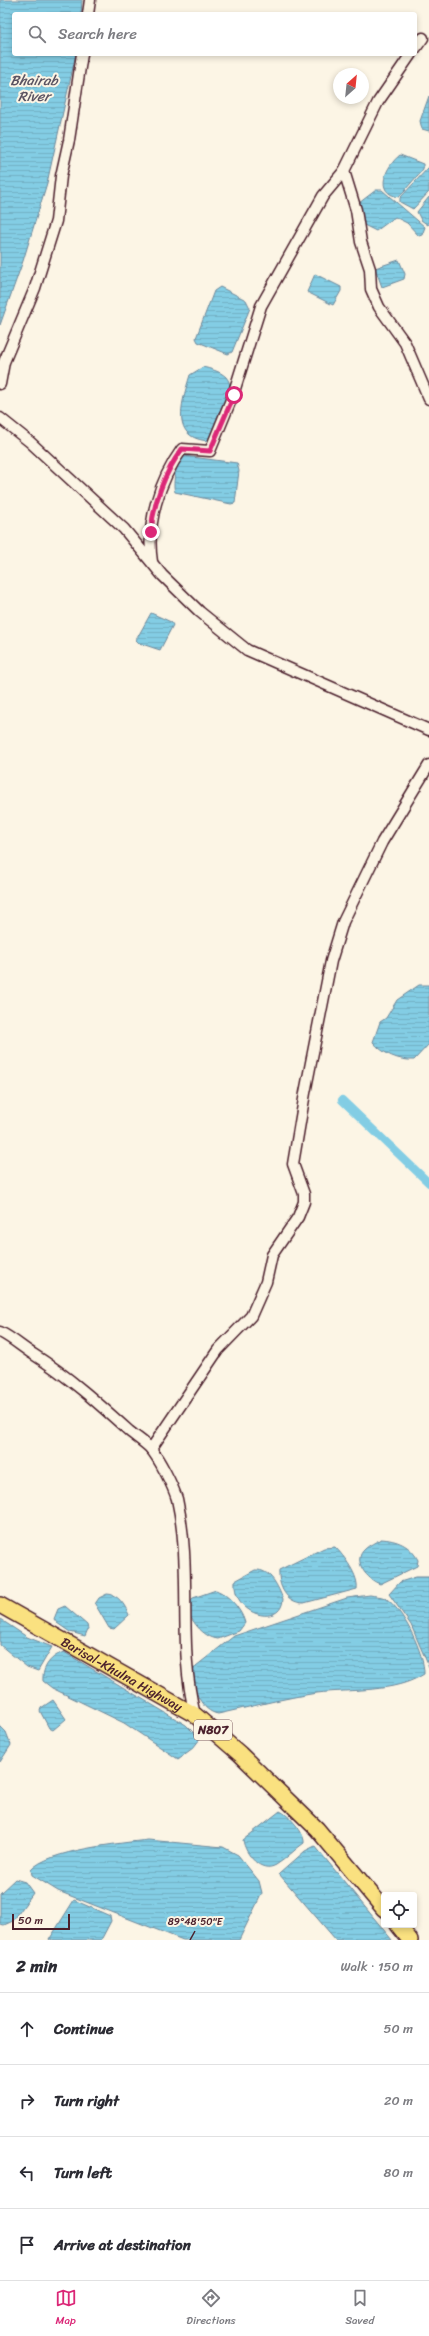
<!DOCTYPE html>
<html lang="en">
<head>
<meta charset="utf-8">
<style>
	:root { --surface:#fff; --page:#f2f2f3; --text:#2b2b33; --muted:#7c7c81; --line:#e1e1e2; --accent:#db2777 }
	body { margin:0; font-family:Sriracha,sans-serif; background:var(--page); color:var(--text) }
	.controls { position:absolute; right:12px; bottom:12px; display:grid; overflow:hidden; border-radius:4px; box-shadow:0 2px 6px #0003 }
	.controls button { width:36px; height:36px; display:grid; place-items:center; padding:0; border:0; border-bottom:1px solid var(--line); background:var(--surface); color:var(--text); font:20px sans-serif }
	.compass { position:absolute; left:333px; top:68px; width:36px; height:36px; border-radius:50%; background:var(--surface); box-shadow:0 2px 6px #0003; rotate:27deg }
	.scale { position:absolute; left:12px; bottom:10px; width:58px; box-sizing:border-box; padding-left:4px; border:2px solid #4a1f2b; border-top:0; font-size:11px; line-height:14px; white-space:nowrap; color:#4a1f2b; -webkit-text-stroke:3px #fcf5e5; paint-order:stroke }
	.stop { position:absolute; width:12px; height:12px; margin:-9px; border:3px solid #db2777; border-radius:50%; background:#fff }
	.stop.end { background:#db2777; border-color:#fff; box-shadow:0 1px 4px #0008 }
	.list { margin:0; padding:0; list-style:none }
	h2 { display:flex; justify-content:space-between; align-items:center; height:52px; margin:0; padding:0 16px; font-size:17px }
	h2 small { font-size:13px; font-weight:400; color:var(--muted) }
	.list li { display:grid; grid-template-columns:26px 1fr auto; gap:12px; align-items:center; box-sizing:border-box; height:72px; padding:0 16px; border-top:1px solid var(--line) }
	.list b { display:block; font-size:15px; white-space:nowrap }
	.list em { font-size:13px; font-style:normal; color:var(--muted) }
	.icon { flex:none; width:22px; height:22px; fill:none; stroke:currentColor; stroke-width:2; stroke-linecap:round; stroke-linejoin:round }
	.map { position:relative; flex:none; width:429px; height:1940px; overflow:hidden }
	.search { position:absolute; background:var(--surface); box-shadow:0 2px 6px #0003; left:12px; right:12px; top:12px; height:44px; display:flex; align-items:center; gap:10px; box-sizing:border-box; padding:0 14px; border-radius:4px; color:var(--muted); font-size:15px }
	.sheet { height:340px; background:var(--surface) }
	nav { display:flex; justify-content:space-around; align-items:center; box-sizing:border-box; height:56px; border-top:1px solid var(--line); background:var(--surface); font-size:11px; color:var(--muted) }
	nav a { display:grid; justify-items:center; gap:2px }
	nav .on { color:var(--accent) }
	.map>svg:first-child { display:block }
	.water { fill:url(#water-rules); stroke:#6c879a }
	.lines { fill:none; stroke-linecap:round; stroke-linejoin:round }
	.canal { stroke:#83cde4; stroke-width:8 }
	.minor-casing { stroke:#4a1f2b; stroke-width:13 }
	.highway-casing { stroke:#4a1f2b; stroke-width:18 }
	.minor { stroke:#fcf5e5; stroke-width:10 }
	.highway { stroke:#fae180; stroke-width:15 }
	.route { stroke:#db2777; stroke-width:5 }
	.ticks { fill:none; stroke:#4a1f2b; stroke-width:1.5 }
	.labels { text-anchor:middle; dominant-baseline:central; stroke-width:4; stroke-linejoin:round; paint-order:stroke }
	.shield { fill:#fcf5e5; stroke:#7f5f63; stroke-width:1 }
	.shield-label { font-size:12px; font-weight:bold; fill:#4a1f2b }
	.street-label { font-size:13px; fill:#4a1f2b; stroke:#fcf5e5 }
	.water-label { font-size:14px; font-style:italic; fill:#5b5362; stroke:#fcf5e5 }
	.ticks-label { font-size:10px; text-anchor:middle; fill:#4a1f2b; stroke:#fcf5e5; stroke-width:4; stroke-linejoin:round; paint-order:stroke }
</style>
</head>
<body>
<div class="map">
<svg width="429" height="1940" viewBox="0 0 429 1940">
	<defs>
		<pattern id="water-rules" width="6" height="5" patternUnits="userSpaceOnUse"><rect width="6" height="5" fill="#83cde4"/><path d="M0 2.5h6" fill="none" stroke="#73b0c4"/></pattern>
	</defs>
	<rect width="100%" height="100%" fill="#fcf5e5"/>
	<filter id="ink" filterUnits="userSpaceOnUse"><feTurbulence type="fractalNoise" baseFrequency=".025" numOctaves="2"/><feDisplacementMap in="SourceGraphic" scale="8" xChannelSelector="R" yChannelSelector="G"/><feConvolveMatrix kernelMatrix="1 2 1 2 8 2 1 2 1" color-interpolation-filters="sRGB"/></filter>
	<g filter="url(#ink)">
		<g class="water">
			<path d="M0,0H82L81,14H14V54H76L47,183L23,261L0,325Z"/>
			<path d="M429,96V131L422,129L420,121Z"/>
			<path d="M400,155L423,164V169L399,197C373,193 386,166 400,155Z"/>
			<path d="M429,167V192L413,209L400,202V198Z"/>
			<path d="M376,190H382L425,227L422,235L419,236L407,223L395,217L376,231L364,225L360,216L359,203Z"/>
			<path d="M429,197V224L428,225L421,220L417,212Z"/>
			<path d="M399,260L405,274L404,279L382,287L375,268Z"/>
			<path d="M315,274L341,287V291L333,305L307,292Z"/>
			<path d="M220,287L246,300L250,308L232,352L228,354L198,342L196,338L214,291Z"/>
			<path d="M203,367C210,369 220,371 226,377C239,391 217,426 210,441C169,439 182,402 190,375Z"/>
			<path d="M184,456L237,463L239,471L235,503L231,504L175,492C172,484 176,459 184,456Z"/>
			<path d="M151,613L171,622L173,625L160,650L139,643L136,640Z"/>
			<path d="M419,985H429V1044L414,1060C399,1061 383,1054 373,1042L380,1022L386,1018L397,1000Z"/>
			<path d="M381,1539C397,1540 410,1545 418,1560L417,1566L380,1584C368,1580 351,1561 365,1549C369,1545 376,1542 381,1539Z"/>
			<path d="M335,1547C344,1556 359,1576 357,1589L304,1603C286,1603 278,1586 279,1570L324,1548Z"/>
			<path d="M255,1570C271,1569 278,1587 283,1599C282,1628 232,1616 235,1581Z"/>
			<path d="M416,1577H429V1667L411,1625L389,1594L400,1582Z"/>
			<path d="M216,1590C229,1595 242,1610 245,1623L239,1631L218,1639C202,1637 191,1620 186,1607L193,1598Z"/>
			<path d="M107,1594C118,1594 125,1605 129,1615L114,1629L109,1628L95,1604L99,1598Z"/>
			<path d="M370,1595C374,1596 381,1596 385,1598C403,1608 425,1655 424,1674C395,1693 351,1689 317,1693C284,1698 250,1707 218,1714C201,1711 195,1690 190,1676L196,1666L234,1636L347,1598Z"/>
			<path d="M65,1606L87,1625L88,1629L85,1636L70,1632L57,1623L54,1619L58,1609Z"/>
			<path d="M0,1619L27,1637L52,1647L38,1671L27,1667L0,1645Z"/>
			<path d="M64,1652L186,1725L200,1739L193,1748L178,1759L124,1723L52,1688L43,1681C42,1667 51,1656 64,1652Z"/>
			<path d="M53,1700L66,1719L53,1730L49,1728L40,1711L41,1708Z"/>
			<path d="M0,1726L6,1732L11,1745L0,1762Z"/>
			<path d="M280,1811C289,1815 305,1833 304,1843C295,1849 286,1859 276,1865C261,1874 245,1854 243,1840Z"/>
			<path d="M148,1840L223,1847L238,1855L259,1881L262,1893L239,1940H183L58,1891L32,1875L31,1870C48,1850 122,1843 148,1840Z"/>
			<path d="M315,1846L392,1940H336L279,1874L305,1851Z"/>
			<path d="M15,1879L25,1882L33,1893L13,1921L4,1925L0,1924V1893Z"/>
			<path d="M74,1900L110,1916L111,1921L101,1940H49Z"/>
		</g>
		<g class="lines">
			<path class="canal" d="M342,1100L429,1183"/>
			<defs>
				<g id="minor">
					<path d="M88,14L90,0"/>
					<path d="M415,49L423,38"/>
					<path d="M411,54L378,102L344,171L356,210L361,242L370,269L371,289L379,307L405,343L429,399"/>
					<path d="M0,384L4,362L35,288L56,221L61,176L69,140L82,54"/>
					<path d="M0,418L30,442L124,529L162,575L200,612L247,650L429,730"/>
					<path d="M152,562C146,523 159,481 182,449L210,451L233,395L261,306L323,196L344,171"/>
					<path d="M0,1332C12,1338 22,1347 33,1354C68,1376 98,1403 129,1431C136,1437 144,1442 150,1448C159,1458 173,1486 177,1499C193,1570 177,1644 195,1715"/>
					<path d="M151,1449L218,1350L251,1316L266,1282L272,1255L298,1217L304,1202V1194L293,1164L305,1093L331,961L343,922L382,842L429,765"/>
				</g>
				<g id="highway">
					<path id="s1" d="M0,1605L195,1715L240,1754L317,1829L384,1909"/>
					<path d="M398,1925L410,1940"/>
				</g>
			</defs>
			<use href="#minor" class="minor-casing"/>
			<use href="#highway" class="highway-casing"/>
			<use href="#minor" class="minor"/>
			<use href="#highway" class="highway"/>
		</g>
	</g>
	<g class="lines" filter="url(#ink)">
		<path class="route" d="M151,532C153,503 165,472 182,449L210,451L234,395"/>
	</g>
	<path class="ticks" d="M190,1940L195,1931"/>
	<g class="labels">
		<rect class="shield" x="194" y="1720" width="38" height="20" rx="3"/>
		<g class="shield-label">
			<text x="213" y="1730">N807</text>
		</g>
		<g class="street-label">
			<text stroke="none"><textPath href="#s1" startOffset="140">Barisal-Khulna Highway</textPath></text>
		</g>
		<g class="water-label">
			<text x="34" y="80">Bhairab<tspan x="34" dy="16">River</tspan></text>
		</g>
	</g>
	<g class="ticks-label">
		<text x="195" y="1925">89°48'50"E</text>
	</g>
</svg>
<div class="controls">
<button><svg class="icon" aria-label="locate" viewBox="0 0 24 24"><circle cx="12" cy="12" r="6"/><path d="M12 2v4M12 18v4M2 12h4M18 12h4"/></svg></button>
</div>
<svg class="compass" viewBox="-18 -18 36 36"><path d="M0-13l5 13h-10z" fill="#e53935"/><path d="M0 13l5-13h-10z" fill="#7c7c81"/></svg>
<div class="scale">50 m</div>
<div class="stop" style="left:234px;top:395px"></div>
<div class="stop end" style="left:151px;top:532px"></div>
<div class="search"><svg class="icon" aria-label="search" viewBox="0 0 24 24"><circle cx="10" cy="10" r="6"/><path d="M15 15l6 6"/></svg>Search here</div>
</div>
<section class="sheet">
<h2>2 min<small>Walk · 150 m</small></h2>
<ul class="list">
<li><svg class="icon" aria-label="ahead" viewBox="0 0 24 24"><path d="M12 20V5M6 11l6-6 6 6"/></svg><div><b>Continue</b></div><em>50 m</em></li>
<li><svg class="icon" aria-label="right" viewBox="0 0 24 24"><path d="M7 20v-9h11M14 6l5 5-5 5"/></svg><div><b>Turn right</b></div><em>20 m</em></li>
<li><svg class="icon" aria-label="left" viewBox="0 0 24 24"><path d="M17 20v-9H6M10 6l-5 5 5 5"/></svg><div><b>Turn left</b></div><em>80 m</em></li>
<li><svg class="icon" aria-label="arrive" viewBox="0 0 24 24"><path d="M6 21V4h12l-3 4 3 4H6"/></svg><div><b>Arrive at destination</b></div></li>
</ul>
</section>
<nav>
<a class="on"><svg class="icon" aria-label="map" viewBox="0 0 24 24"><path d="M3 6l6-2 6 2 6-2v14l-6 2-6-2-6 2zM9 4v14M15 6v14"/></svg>Map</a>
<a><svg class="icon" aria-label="directions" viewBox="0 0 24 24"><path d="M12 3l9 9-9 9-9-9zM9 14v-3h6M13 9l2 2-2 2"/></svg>Directions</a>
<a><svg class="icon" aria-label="saved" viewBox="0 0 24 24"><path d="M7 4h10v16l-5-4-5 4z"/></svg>Saved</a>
</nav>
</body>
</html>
